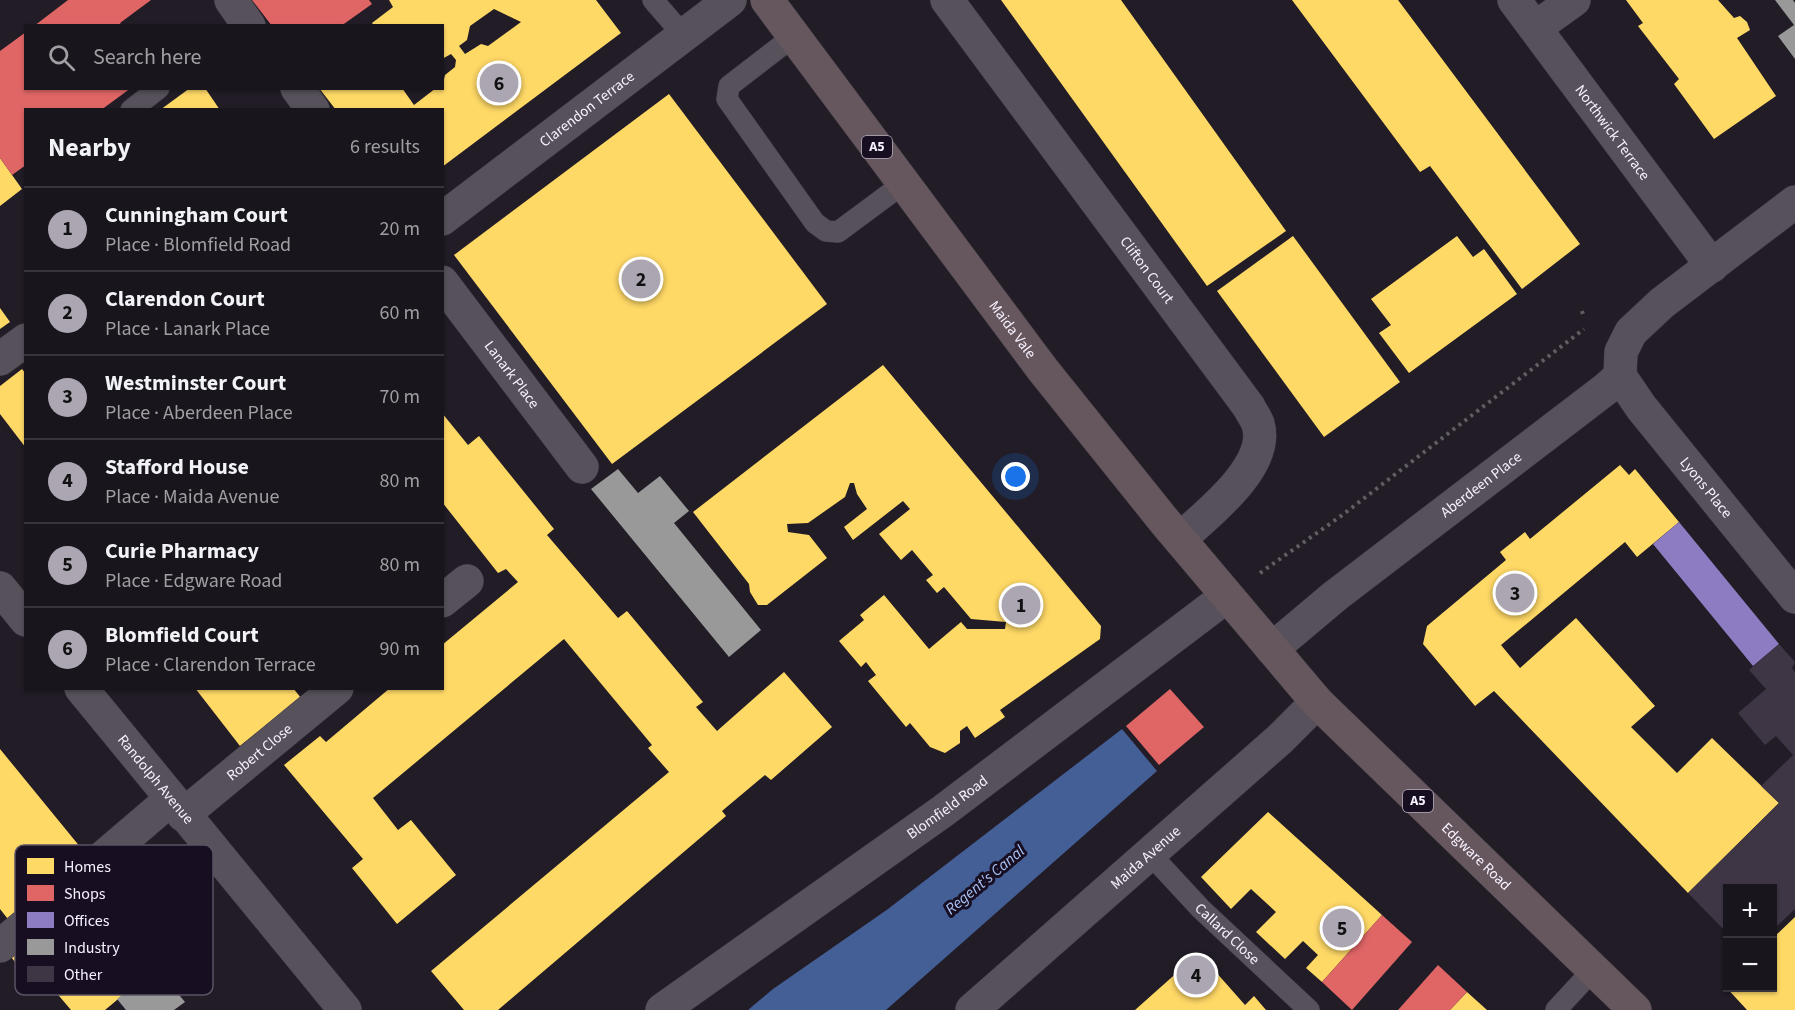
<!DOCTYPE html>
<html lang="en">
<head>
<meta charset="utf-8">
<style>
	:root { --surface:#19151c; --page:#221e25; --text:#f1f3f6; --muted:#9f9fa3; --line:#37343b; --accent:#aca6b3 }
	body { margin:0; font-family:"Source Sans 3",sans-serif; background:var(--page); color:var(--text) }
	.controls { position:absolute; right:18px; bottom:18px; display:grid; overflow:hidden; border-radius:0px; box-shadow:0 2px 4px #0004 }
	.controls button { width:54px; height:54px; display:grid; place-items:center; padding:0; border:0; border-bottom:2px solid var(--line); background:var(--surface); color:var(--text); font:30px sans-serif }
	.you { position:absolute; left:1016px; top:477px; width:21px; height:21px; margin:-15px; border:4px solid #fff; border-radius:50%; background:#1a73e8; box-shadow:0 0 0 9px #1a73e833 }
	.badge { display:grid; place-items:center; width:39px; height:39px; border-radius:50%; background:var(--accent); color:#111; font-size:20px; font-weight:700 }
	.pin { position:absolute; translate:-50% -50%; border:3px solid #fff; box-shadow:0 2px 6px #0006 }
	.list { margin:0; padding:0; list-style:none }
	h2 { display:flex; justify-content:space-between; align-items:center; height:78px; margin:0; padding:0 24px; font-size:26px }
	h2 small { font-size:20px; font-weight:400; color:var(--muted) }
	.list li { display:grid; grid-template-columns:39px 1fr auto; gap:18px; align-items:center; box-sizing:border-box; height:84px; padding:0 24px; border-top:2px solid var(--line) }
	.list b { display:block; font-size:22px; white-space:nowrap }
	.list p { margin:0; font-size:20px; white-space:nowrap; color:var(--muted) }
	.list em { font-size:20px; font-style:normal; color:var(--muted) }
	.icon { flex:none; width:33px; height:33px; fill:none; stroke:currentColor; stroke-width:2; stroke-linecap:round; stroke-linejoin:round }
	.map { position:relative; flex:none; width:1795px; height:1010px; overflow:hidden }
	.search { position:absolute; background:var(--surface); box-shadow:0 2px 4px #0004; left:24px; top:24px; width:420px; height:66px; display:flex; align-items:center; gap:15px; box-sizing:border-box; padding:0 21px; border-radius:0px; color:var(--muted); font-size:22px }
	.panel { position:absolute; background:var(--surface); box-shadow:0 2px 4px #0004; left:24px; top:108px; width:420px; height:582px; border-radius:0px }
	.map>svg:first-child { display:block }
	.water { fill:#445e96 }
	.homes { fill:#ffd966; fill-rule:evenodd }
	.shops { fill:#e06666 }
	.offices { fill:#8e7cc3 }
	.industry { fill:#999 }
	.building { fill:#3e3645 }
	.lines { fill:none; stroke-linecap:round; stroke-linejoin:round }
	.street-tunnel { stroke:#413c47; stroke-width:33; stroke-dasharray:33 16; stroke-linecap:butt }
	.lane-casing { stroke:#3e3942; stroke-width:22 }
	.street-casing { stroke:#3e3942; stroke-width:34 }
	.highway-casing { stroke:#3e3942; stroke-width:34 }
	.path { stroke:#605d63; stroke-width:4; stroke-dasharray:3 4.5; stroke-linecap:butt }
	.lane { stroke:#56515b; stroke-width:21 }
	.street { stroke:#56515b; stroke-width:33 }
	.highway { stroke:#66575e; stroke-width:33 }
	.labels { text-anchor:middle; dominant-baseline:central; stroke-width:6; stroke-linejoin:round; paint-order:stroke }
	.shield { fill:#180e21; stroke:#b4adbc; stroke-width:1.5 }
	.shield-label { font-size:14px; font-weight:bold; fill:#f7f1ff }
	.street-label { font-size:15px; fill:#f7f1ff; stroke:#180e21 }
	.water-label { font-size:16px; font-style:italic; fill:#a9c3f7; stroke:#180e21 }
	.key { fill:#180e21; stroke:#5b5264; stroke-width:1.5 }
	.key-label { font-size:16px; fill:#f7f1ff }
</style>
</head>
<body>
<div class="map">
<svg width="1795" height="1010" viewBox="0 0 1795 1010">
	<rect width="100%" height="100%" fill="#211c26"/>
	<path class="water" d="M1122,729L1157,771L886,1010H748L773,989L888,909Z"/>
	<g class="homes">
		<path d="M389,0H596L621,33L442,167V110H336L319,88H402L414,105L436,88H442L445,75L455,67L456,60L451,54L442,59V26H374L372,23L393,7ZM494,9L521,22L488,46L481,44L465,54L459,46L467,40L470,26Z"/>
		<path d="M1001,0H1121L1286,231L1207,286Z"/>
		<path d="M1292,0H1398L1580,244L1522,289L1430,166L1420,172Z"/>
		<path d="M1626,0H1718L1734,18L1740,16L1747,22L1750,30L1737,38L1776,96L1714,139L1674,84L1679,79L1638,26L1643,23Z"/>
		<path d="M190,88H205L220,110H160Z"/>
		<path d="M669,94L827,304L612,464L454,255Z"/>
		<path d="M0,158L22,189L0,206Z"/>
		<path d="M1293,236L1400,382L1324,437L1217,291Z"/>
		<path d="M1457,236L1473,257L1484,249L1517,294L1409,373L1379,333L1391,325L1371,299Z"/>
		<path d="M0,308L10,322L0,329Z"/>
		<path d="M883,365L1101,626L1100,639L1000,710L1005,717L975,738L967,726L960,731V743L945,753L930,747L910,723L906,727L868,681L876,675L866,662L861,667L839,641L864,620L860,615L884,595L929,649L961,622L967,629H1005L1006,622L971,619L944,587L937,593L926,580L933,575L912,550L901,560L879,534L910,509L903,501L853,540L844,527L867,509L857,494L854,483H850L845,497L808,523L787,524L788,532L809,535L827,558L767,605H758L750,592L749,584L693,512Z"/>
		<path d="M22,369L26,374V448L0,414V386Z"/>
		<path d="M442,413L468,445L479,436L554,529L547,535L618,618L627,611L703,702L696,707L717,731L784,672L832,727L771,780L765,775L722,811L726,816L498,1010H464L431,971L669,772L648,748L652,745L564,639L373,798L398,830L411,820L456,875L397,924L352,868L363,859L284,765L320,736L326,742L390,688H442V645L518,582L506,569L498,573L442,502Z"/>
		<path d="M1620,465L1629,475L1635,469L1679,522L1637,557L1625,542L1501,645L1520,668L1576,618L1655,706L1631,727L1677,773L1712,738L1779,803L1688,893L1494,691L1475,706L1423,644L1427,626L1506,560L1500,552L1525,532L1530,539Z"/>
		<path d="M195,688H293L301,698L240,746Z"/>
		<path d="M0,749L90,859L79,892L102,919L108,914L133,944L114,961L135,985L105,1010H71L32,964L23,972L7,952L11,923L0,909Z"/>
		<path d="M1268,812L1382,915L1322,982L1306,968L1318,955L1303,941L1285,959L1256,932L1276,912L1251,889L1231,909L1201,877Z"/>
		<path d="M1795,917V1010H1747L1724,985L1728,982V988H1772L1773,938Z"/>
		<path d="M1199,953L1245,1005L1254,996L1266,1010H1135Z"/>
		<path d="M1467,992L1487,1010H1450Z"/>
	</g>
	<g class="shops">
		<path d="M68,0H151L120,23L122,26H34Z"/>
		<path d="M252,0H369L372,4L341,26H272Z"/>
		<path d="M26,32V88H131L101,110H26V165L12,175L0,158V51Z"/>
		<path d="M1170,689L1204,727L1159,765L1126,726Z"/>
		<path d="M1382,915L1412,942L1352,1010L1322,982Z"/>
		<path d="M1438,965L1467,992L1450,1010H1398Z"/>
	</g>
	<path class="offices" d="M1679,522L1779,644L1753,666L1653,544Z"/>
	<g class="industry">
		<path d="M1775,0H1793L1795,3V59L1778,36L1794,25Z"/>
		<path d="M618,469L638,493L660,476L689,511L674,523L761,630L729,657L591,489Z"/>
		<path d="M156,967L185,1002L174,1010H126L117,999Z"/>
	</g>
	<path class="building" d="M1779,644L1795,662L1792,668L1795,672V909L1772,931V888H1728V934L1688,893L1779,803L1761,786L1793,755L1776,736L1765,745L1738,713L1766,689L1749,670Z"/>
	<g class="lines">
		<path class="street-tunnel" d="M41,912L73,883"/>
		<defs>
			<g id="lane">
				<path d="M653,0L684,36"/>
				<path d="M794,36L729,86L727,99L815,223L826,231L838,232L904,183"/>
				<path d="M131,110L159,88"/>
				<path id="s1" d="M1150,854L1201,909L1309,1010"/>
				<path d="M1556,1010L1593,970"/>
			</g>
			<g id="street">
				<path d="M231,0L249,26"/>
				<path id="s2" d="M947,0L1249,407C1251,412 1256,418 1258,424C1271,466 1206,515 1180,539"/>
				<path id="s3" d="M1514,0L1712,266"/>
				<path d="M1535,28L1574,0"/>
				<path d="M297,88L313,110"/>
				<path id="s4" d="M442,219L730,0"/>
				<path id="s5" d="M442,282L582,467"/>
				<path d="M0,359L26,340"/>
				<path id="s6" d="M1620,376L1641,407L1795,597"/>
				<path d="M0,588L26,620"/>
				<path d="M442,601L467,581"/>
				<path id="s7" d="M1272,649L1335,596L1607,388L1620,376L1621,352L1631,332L1662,303L1795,202"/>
				<path id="s8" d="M81,688L345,1010"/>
				<path id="s9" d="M183,815L337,688"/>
				<path d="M73,883L170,800"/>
				<path d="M0,946L41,912"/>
				<path id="s10" d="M662,1010L943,811L1227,596"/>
				<path id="s11" d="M972,1010L1280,739L1317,702"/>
			</g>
			<g id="highway">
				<path id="s12" d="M767,0L1043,370L1165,522L1317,702L1635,1010"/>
			</g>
		</defs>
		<use href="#lane" class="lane-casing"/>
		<use href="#street" class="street-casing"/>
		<use href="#highway" class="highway-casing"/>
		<g class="path">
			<path d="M1582,311L1584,318"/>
			<path d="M1260,573L1341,516L1584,329"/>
		</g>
		<use href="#lane" class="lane"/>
		<use href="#street" class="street"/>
		<use href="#highway" class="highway"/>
	</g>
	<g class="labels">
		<g class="shield">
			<rect x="862" y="136" width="30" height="22" rx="4.5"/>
			<rect x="1403" y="790" width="30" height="22" rx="4.5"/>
		</g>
		<g class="shield-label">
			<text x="877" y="147">A5</text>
			<text x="1418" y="801">A5</text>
		</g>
		<g class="street-label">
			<text stroke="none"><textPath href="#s4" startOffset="182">Clarendon Terrace</textPath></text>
			<text stroke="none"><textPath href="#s3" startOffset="165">Northwick Terrace</textPath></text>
			<text stroke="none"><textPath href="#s2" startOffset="336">Clifton Court</textPath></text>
			<text stroke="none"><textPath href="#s12" startOffset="411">Maida Vale</textPath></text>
			<text stroke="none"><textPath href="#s5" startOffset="116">Lanark Place</textPath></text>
			<text stroke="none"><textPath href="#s7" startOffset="266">Aberdeen Place</textPath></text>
			<text stroke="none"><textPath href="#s6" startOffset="141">Lyons Place</textPath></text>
			<text stroke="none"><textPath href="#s9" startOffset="99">Robert Close</textPath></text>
			<text stroke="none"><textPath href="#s8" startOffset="118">Randolph Avenue</textPath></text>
			<text stroke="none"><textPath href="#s10" startOffset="350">Blomfield Road</textPath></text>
			<text stroke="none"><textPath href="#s11" startOffset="231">Maida Avenue</textPath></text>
			<text stroke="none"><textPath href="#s12" startOffset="1114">Edgware Road</textPath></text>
			<text stroke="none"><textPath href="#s1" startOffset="111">Callard Close</textPath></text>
		</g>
		<g class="water-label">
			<text transform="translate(985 880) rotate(-40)">Regent's Canal</text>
		</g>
	</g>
	<rect x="15" y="845" width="198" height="150" rx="9" class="key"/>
	<rect x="27" y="858" width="27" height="16" fill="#ffd966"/>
	<rect x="27" y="885" width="27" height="16" fill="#e06666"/>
	<rect x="27" y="912" width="27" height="16" fill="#8e7cc3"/>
	<rect x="27" y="939" width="27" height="16" fill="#999"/>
	<rect x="27" y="966" width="27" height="16" fill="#3e3645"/>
	<g class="key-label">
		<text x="64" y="872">Homes</text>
		<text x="64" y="899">Shops</text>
		<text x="64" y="926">Offices</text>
		<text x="64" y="953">Industry</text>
		<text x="64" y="980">Other</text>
	</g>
</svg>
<div class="controls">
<button>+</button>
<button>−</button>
</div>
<div class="you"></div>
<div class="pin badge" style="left:1021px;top:605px">1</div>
<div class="pin badge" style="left:641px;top:279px">2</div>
<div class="pin badge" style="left:1515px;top:593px">3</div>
<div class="pin badge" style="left:1196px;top:975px">4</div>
<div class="pin badge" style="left:1342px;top:928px">5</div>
<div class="pin badge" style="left:499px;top:83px">6</div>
<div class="search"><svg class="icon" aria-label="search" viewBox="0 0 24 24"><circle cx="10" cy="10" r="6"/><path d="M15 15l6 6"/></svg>Search here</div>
<section class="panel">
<h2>Nearby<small>6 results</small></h2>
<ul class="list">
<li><span class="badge">1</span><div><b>Cunningham Court</b><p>Place · Blomfield Road</p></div><em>20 m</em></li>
<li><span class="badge">2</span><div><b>Clarendon Court</b><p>Place · Lanark Place</p></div><em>60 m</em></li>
<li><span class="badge">3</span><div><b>Westminster Court</b><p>Place · Aberdeen Place</p></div><em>70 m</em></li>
<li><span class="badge">4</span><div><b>Stafford House</b><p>Place · Maida Avenue</p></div><em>80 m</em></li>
<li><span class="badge">5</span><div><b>Curie Pharmacy</b><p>Place · Edgware Road</p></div><em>80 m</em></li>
<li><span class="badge">6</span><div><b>Blomfield Court</b><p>Place · Clarendon Terrace</p></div><em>90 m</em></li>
</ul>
</section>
</div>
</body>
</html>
